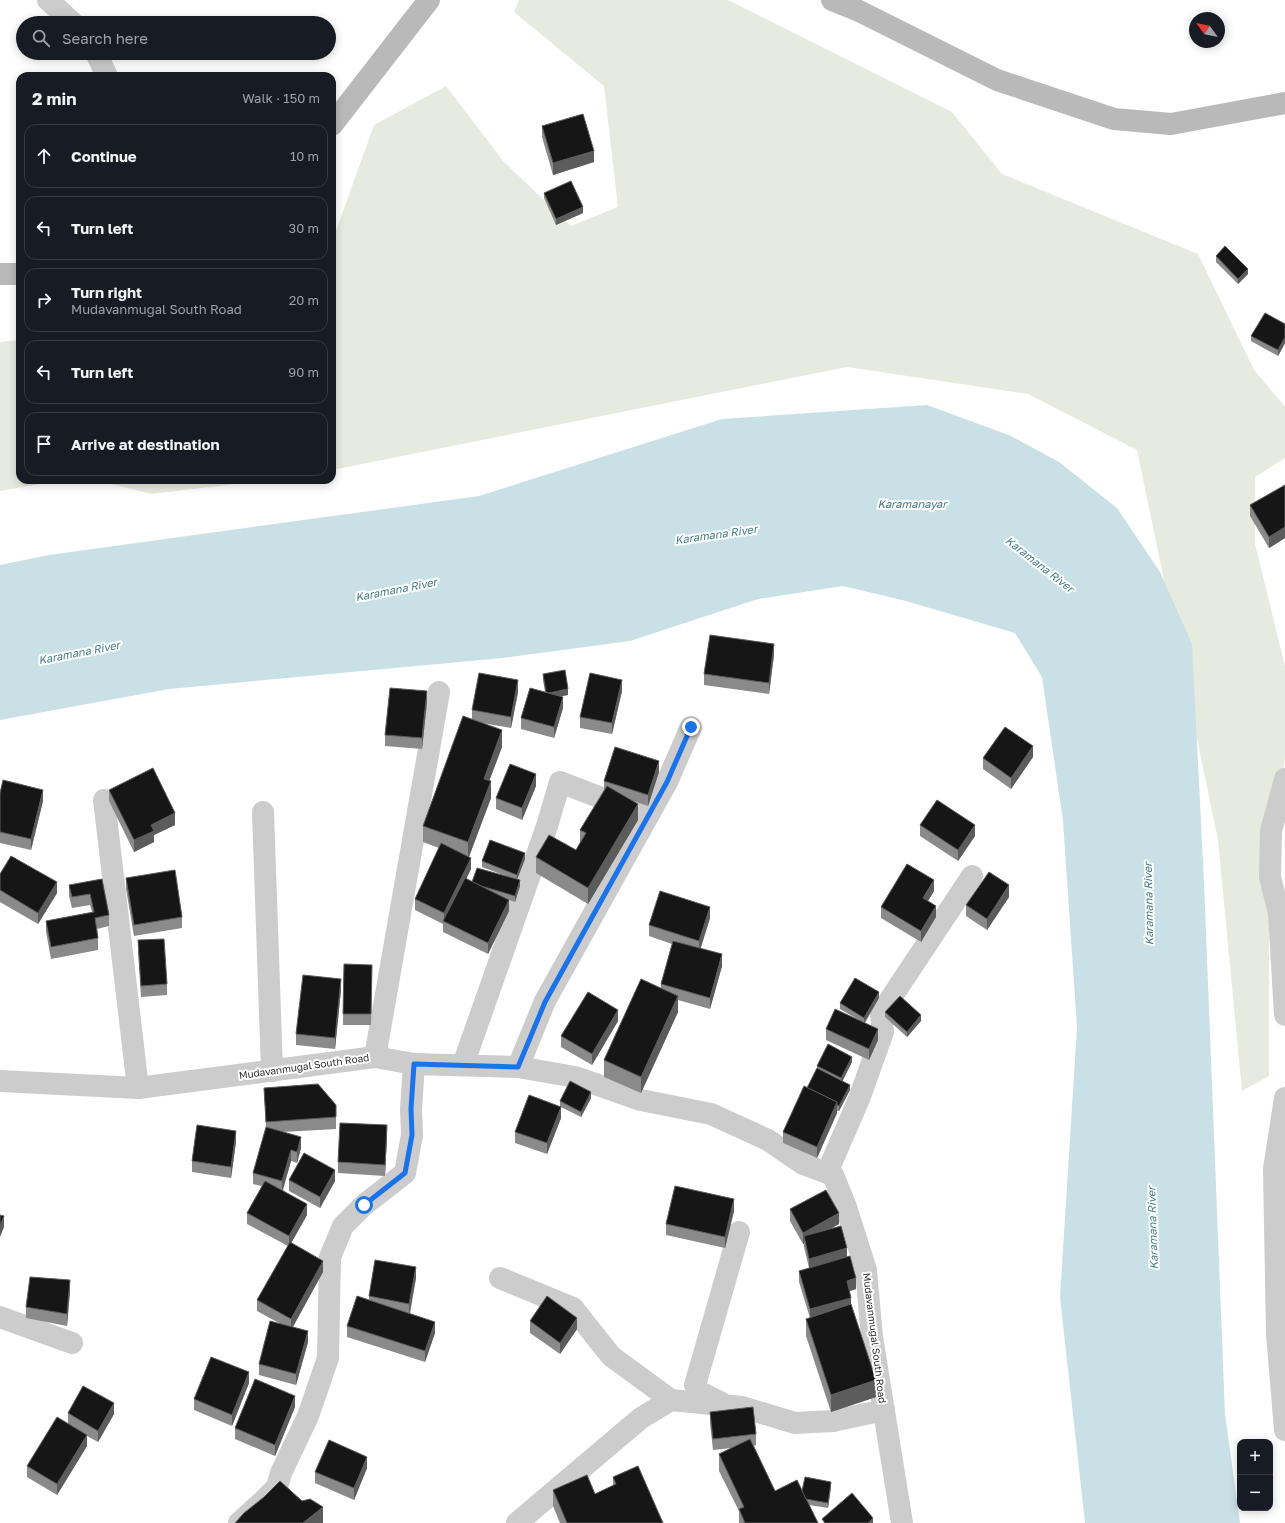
<!DOCTYPE html>
<html lang="en">
<head>
<meta charset="utf-8">
<style>
	:root { --surface:#171b24; --page:#20242c; --text:#f1f3f6; --muted:#9ea1a6; --line:#363941 }
	body { margin:0; font-family:"Golos Text",sans-serif; background:var(--page); color:var(--text) }
	.controls { position:absolute; right:12px; bottom:12px; display:grid; overflow:hidden; border-radius:8px; box-shadow:0 2px 10px #0003 }
	.controls button { width:36px; height:36px; display:grid; place-items:center; padding:0; border:0; border-bottom:1px solid var(--line); background:var(--surface); color:var(--text); font:20px sans-serif }
	.compass { position:absolute; left:1189px; top:12px; width:36px; height:36px; border-radius:50%; background:var(--surface); box-shadow:0 2px 10px #0003; rotate:303deg }
	.stop { position:absolute; width:12px; height:12px; margin:-9px; border:3px solid #1a73e8; border-radius:50%; background:#fff }
	.stop.end { background:#1a73e8; border-color:#fff; box-shadow:0 1px 4px #0008 }
	.list { margin:0; padding:0; list-style:none }
	h2 { display:flex; justify-content:space-between; align-items:center; height:52px; margin:0; padding:0 16px; font-size:17px }
	h2 small { font-size:13px; font-weight:400; color:var(--muted) }
	.list li { display:grid; grid-template-columns:26px 1fr auto; gap:12px; align-items:center; box-sizing:border-box; height:64px; margin:0 8px 8px; padding:0 8px; border:1px solid var(--line); border-radius:12px }
	.list b { display:block; font-size:15px; white-space:nowrap }
	.list p { margin:0; font-size:13px; white-space:nowrap; color:var(--muted) }
	.list em { font-size:13px; font-style:normal; color:var(--muted) }
	.icon { flex:none; width:22px; height:22px; fill:none; stroke:currentColor; stroke-width:2; stroke-linecap:round; stroke-linejoin:round }
	.map { position:relative; flex:none; width:1285px; height:1523px; overflow:hidden }
	.search { position:absolute; background:var(--surface); box-shadow:0 2px 10px #0003; left:16px; top:16px; width:320px; height:44px; display:flex; align-items:center; gap:10px; box-sizing:border-box; padding:0 14px; border-radius:22px; color:var(--muted); font-size:15px }
	.panel { position:absolute; background:var(--surface); box-shadow:0 2px 10px #0003; left:16px; top:72px; width:320px; height:412px; border-radius:12px }
	.map>svg:first-child { display:block }
	.green { fill:#e7eade }
	.water { fill:#c9e1e6 }
	.lines { fill:none; stroke-linecap:round; stroke-linejoin:round }
	.street { stroke:#ccc; stroke-width:22 }
	.secondary { stroke:#b9b9b9; stroke-width:22 }
	.wall { fill:#8a8a8a }
	.shaded-wall { fill:#5c5c5c }
	.building { fill:#161616; stroke:#5c5c5c }
	.route { stroke:#1a73e8; stroke-width:5 }
	.labels { text-anchor:middle; dominant-baseline:central; stroke-width:4; stroke-linejoin:round; paint-order:stroke }
	.street-label { font-size:10px; fill:#2f2f2f; stroke:#fff }
	.water-label { font-size:11px; font-style:italic; fill:#467c87; stroke:#fff }
</style>
</head>
<body>
<div class="map">
<svg width="1285" height="1523" viewBox="0 0 1285 1523">
	<rect width="100%" height="100%" fill="#fff"/>
	<g class="green">
		<path d="M519,0H728L952,112L1002,174L1198,254L1254,370L1285,407V458L1255,477V544L1285,666V755L1269,924V1076L1242,1091L1218,840L1137,450L1028,394L847,367L332,470V242L374,125L446,86L504,162L571,226L618,207L604,86L514,12Z"/>
		<path d="M20,340V480H61L1,491L0,490V342Z"/>
		<path d="M96,480H269L151,494Z"/>
	</g>
	<path class="water" d="M927,405L1011,436L1059,462L1117,508L1160,572L1192,644L1204,882L1225,1414L1240,1523H1085L1060,1297L1077,1027L1063,821L1042,677L1015,633L906,601L843,586L758,599L630,641L503,658L169,689L0,720V565L49,555L479,496L722,419Z"/>
	<g class="lines">
		<g class="street">
			<path d="M48,0L73,23"/>
			<path d="M96,53L107,76"/>
			<path d="M1285,779L1271,831L1270,877L1279,913L1285,1015"/>
			<path d="M104,800L138,1088"/>
			<path d="M263,812L272,1071"/>
			<path d="M375,1057L439,692"/>
			<path d="M463,1065L547,826L560,782L648,816"/>
			<path d="M518,1067L545,1001L667,782L691,727"/>
			<path d="M0,1081L138,1088L375,1057L414,1064L518,1067L575,1077L641,1100L711,1114L768,1140L803,1164L833,1175L846,1207L866,1270L872,1337L902,1523"/>
			<path d="M1285,1098L1274,1169L1277,1333L1285,1430"/>
			<path d="M827,1173L859,1099L883,1032L881,1013L972,876"/>
			<path d="M500,1278L573,1308L611,1356L671,1400"/>
			<path d="M0,1317L72,1343"/>
			<path d="M720,1402L698,1391L695,1385L739,1232"/>
			<path d="M239,1523L261,1503L277,1487L281,1473L308,1416L328,1358L330,1257L343,1226L364,1205L405,1173L412,1135L411,1109L414,1064"/>
			<path d="M517,1523L641,1418L671,1400L742,1407L795,1423L833,1421L884,1410"/>
		</g>
		<g class="secondary">
			<path d="M832,0L857,10L997,80L1114,119L1171,124L1285,103"/>
			<path d="M332,125L429,0"/>
			<path d="M0,274H20"/>
		</g>
	</g>
	<g class="wall">
		<path d="M542,126L594,162L553,175L542,137Z"/>
		<path d="M544,193L583,213L556,225L544,198Z"/>
		<path d="M1216,256L1248,274L1238,284L1216,262Z"/>
		<path d="M1285,324V343L1278,356L1251,341V336Z"/>
		<path d="M1285,485V538L1269,548L1250,516V505Z"/>
		<path d="M774,655L769,694L704,685V674Z"/>
		<path d="M543,674L568,695L560,696L563,708L554,738L521,729V718L545,692L543,680Z"/>
		<path d="M622,691L612,734L580,728V717Z"/>
		<path d="M518,692L511,728L482,723L502,747L489,781L491,798L469,857L471,869L466,879L472,882L506,876L482,867V861L525,859L517,879L520,886L515,902L509,900V911L488,954L443,932V924L415,910V899L439,848L423,842V826L472,719V710Z"/>
		<path d="M427,702L422,749L385,746V735Z"/>
		<path d="M1033,757L1011,789L983,769V758Z"/>
		<path d="M659,772L648,806L633,801L638,820L588,904L536,873V857L576,850L580,842V830L604,790V781Z"/>
		<path d="M536,786L522,820L496,809V798Z"/>
		<path d="M109,790L175,825L154,835V842L134,852L109,801Z"/>
		<path d="M0,793L43,801L31,850L0,843Z"/>
		<path d="M920,825L975,836L958,861L920,836Z"/>
		<path d="M0,874L57,893L38,924L0,902Z"/>
		<path d="M126,878L182,917V928L134,936L126,889Z"/>
		<path d="M102,879L109,915V926L97,929L98,938V950L51,959L46,932V921L92,912L90,905L72,908L69,896V885Z"/>
		<path d="M934,891L928,901L936,917L921,942L881,918V907Z"/>
		<path d="M1009,897L987,930L966,916V905Z"/>
		<path d="M710,918L701,948L722,966L710,1009L678,1000V1012L641,1093L604,1077V1060L661,988V984L672,944L649,936V925Z"/>
		<path d="M138,940L167,984V995L141,997L138,952Z"/>
		<path d="M344,964L372,976L371,1025H343Z"/>
		<path d="M341,990L335,1049L296,1045V1034Z"/>
		<path d="M879,998L865,1023L878,1040L869,1060L826,1040V1029L859,1020L840,1009V1003Z"/>
		<path d="M885,1012L921,1021L907,1037L885,1017Z"/>
		<path d="M618,1021L592,1065L561,1047V1036Z"/>
		<path d="M852,1062L842,1081L850,1090L839,1111H837V1113L817,1158L783,1143V1132L817,1069V1066Z"/>
		<path d="M264,1088L336,1117V1129L283,1132L301,1148L297,1163L291,1161L283,1190L307,1215L291,1243L323,1272L293,1327L308,1342L296,1385L259,1375V1364L281,1324L257,1311V1300L288,1246L247,1224V1213L262,1186L253,1184V1173L266,1128Z"/>
		<path d="M591,1098L581,1117L561,1107V1118L547,1154L515,1143V1132L560,1106V1101Z"/>
		<path d="M387,1136L385,1176L338,1173V1162Z"/>
		<path d="M236,1142L231,1178L192,1172V1161Z"/>
		<path d="M289,1180L335,1181L320,1208L289,1191Z"/>
		<path d="M790,1209L839,1224L832,1228L847,1257L856,1289L849,1291L851,1305L876,1397L831,1412L806,1336V1319L810,1318L799,1282V1271L809,1268L804,1247V1244H803L790,1221Z"/>
		<path d="M734,1211L725,1248L666,1235V1224Z"/>
		<path d="M416,1278L410,1314L435,1333L425,1362L347,1337V1326L369,1300V1296Z"/>
		<path d="M70,1291L67,1326L26,1318V1307Z"/>
		<path d="M530,1321L577,1329L560,1354L530,1333Z"/>
		<path d="M249,1383L232,1426L194,1410V1399Z"/>
		<path d="M295,1407L275,1456L235,1439V1428Z"/>
		<path d="M710,1412L756,1434V1445L754,1446L775,1491H802L831,1487L828,1508L809,1505L818,1523H739V1511L719,1471V1454L732,1448L713,1450L710,1423Z"/>
		<path d="M68,1413L114,1414L98,1442L87,1436V1446L57,1495L27,1477V1466L68,1423Z"/>
		<path d="M367,1468L354,1500L315,1483V1472Z"/>
		<path d="M613,1477L663,1523H560L553,1506V1490L595,1494L613,1486Z"/>
	</g>
	<g class="shaded-wall">
		<path d="M594,151V162L553,175V163Z"/>
		<path d="M583,207V213L556,225V219Z"/>
		<path d="M1248,269V274L1238,284V279Z"/>
		<path d="M1285,337V343L1278,356V350Z"/>
		<path d="M1285,527V538L1269,548V537Z"/>
		<path d="M774,644V655L769,694V683Z"/>
		<path d="M518,680V692L511,728V717Z"/>
		<path d="M622,680V691L612,734V723Z"/>
		<path d="M568,689V695L547,699V694Z"/>
		<path d="M427,691V702L422,749V738Z"/>
		<path d="M563,697V708L554,738V727Z"/>
		<path d="M502,730V747L484,795V779Z"/>
		<path d="M1033,746V757L1011,789V778Z"/>
		<path d="M659,761V772L648,806V795Z"/>
		<path d="M536,774V786L522,820V808Z"/>
		<path d="M491,781V798L468,859V842Z"/>
		<path d="M43,790V801L31,850V839Z"/>
		<path d="M638,804V820L588,904V888Z"/>
		<path d="M175,813V825L154,835V842L134,852V840L151,825Z"/>
		<path d="M975,825V836L958,861V850Z"/>
		<path d="M525,853V859L517,880V875Z"/>
		<path d="M471,858V869L445,922L444,921V913Z"/>
		<path d="M520,880V886L515,902V896Z"/>
		<path d="M934,880V891L923,909V898Z"/>
		<path d="M57,882V893L38,924V913Z"/>
		<path d="M1009,885V897L987,930V919Z"/>
		<path d="M509,900V911L488,954V943Z"/>
		<path d="M936,906V917L921,942V931Z"/>
		<path d="M710,907V918L699,952V941Z"/>
		<path d="M722,954V966L710,1009V998Z"/>
		<path d="M341,979V990L335,1049V1038Z"/>
		<path d="M879,992V998L864,1023V1018Z"/>
		<path d="M678,996V1012L641,1093V1077Z"/>
		<path d="M618,1010V1021L592,1065V1054Z"/>
		<path d="M921,1015V1021L907,1037V1032Z"/>
		<path d="M878,1029V1040L869,1060V1049Z"/>
		<path d="M852,1057V1062L841,1084V1078Z"/>
		<path d="M850,1085V1090L839,1111V1106Z"/>
		<path d="M591,1092V1098L581,1117V1112Z"/>
		<path d="M837,1102V1113L817,1158V1147Z"/>
		<path d="M561,1107V1118L547,1154V1143Z"/>
		<path d="M387,1125V1136L385,1176V1165Z"/>
		<path d="M236,1131V1142L231,1178V1167Z"/>
		<path d="M301,1137V1148L297,1163V1152Z"/>
		<path d="M291,1150V1161L282,1192V1181Z"/>
		<path d="M335,1170V1181L320,1208V1197Z"/>
		<path d="M734,1199V1211L725,1248V1237Z"/>
		<path d="M307,1204V1215L289,1247V1236Z"/>
		<path d="M839,1213V1224L805,1243L804,1236V1244H803V1233Z"/>
		<path d="M4,1216V1227L0,1237V1226Z"/>
		<path d="M847,1248V1260L809,1270V1259Z"/>
		<path d="M323,1261V1272L291,1330V1319Z"/>
		<path d="M416,1267V1278L409,1315V1304Z"/>
		<path d="M856,1278V1289L847,1292V1281Z"/>
		<path d="M70,1280V1291L67,1326V1314Z"/>
		<path d="M851,1298V1309L810,1320V1309Z"/>
		<path d="M577,1318V1329L560,1354V1343Z"/>
		<path d="M435,1322V1333L425,1362V1351Z"/>
		<path d="M308,1331V1342L296,1385V1374Z"/>
		<path d="M249,1372V1383L232,1426V1415Z"/>
		<path d="M876,1380V1397L831,1412V1395Z"/>
		<path d="M295,1396V1407L275,1456V1445Z"/>
		<path d="M114,1403V1414L98,1442V1431Z"/>
		<path d="M87,1435V1446L57,1495V1484Z"/>
		<path d="M367,1457V1468L354,1500V1488Z"/>
		<path d="M831,1482V1487L828,1508V1503Z"/>
		<path d="M323,1507V1523H303Z"/>
		<path d="M873,1518V1523H868Z"/>
	</g>
	<g class="building">
		<path d="M583,114L594,151L553,163L542,126Z"/>
		<path d="M571,181L583,207L556,219L544,193Z"/>
		<path d="M1225,246L1248,269L1238,279L1216,256Z"/>
		<path d="M1265,313L1285,324V337L1278,350L1251,336Z"/>
		<path d="M1285,485V527L1269,537L1250,505Z"/>
		<path d="M710,635L774,644L769,683L704,674Z"/>
		<path d="M565,670L568,689L549,693L546,692L543,674Z"/>
		<path d="M479,673L518,680L511,717L472,710Z"/>
		<path d="M590,673L622,680L612,723L580,717Z"/>
		<path d="M390,688L427,691L422,738L385,735Z"/>
		<path d="M530,688L563,697L554,727L521,718Z"/>
		<path d="M463,716L502,730L484,779L491,781L468,842L423,826Z"/>
		<path d="M1005,727L1033,746L1011,778L983,758Z"/>
		<path d="M615,747L659,761L648,795L604,781Z"/>
		<path d="M510,764L536,774L522,808L496,798Z"/>
		<path d="M153,768L175,813L151,825L154,831L134,840L109,790Z"/>
		<path d="M3,780L43,790L31,839L0,832V793Z"/>
		<path d="M607,786L638,804L588,888L536,857L549,835L576,850L586,833L580,830Z"/>
		<path d="M937,800L975,825L958,850L920,825Z"/>
		<path d="M490,840L525,853L517,875L482,861Z"/>
		<path d="M441,843L471,858L444,913L415,899Z"/>
		<path d="M11,856L57,882L38,913L0,890V874Z"/>
		<path d="M907,864L934,880L923,898L936,906L921,931L881,907Z"/>
		<path d="M477,868L520,880L515,896L481,886L472,882Z"/>
		<path d="M175,870L182,917L134,925L126,878Z"/>
		<path d="M989,872L1009,885L987,919L966,905Z"/>
		<path d="M465,878L509,900L488,943L443,921Z"/>
		<path d="M102,879L109,915L95,918L98,938L51,947L46,921L94,912L90,894L72,897L69,885Z"/>
		<path d="M660,891L710,907L699,941L649,925Z"/>
		<path d="M164,939L167,984L141,986L138,940Z"/>
		<path d="M673,941L722,954L710,998L661,984Z"/>
		<path d="M344,964L372,965L371,1014H343Z"/>
		<path d="M303,975L341,979L335,1038L296,1034Z"/>
		<path d="M855,978L879,992L864,1018L840,1003Z"/>
		<path d="M641,979L678,996L641,1077L604,1060Z"/>
		<path d="M588,992L618,1010L592,1054L561,1036Z"/>
		<path d="M900,996L921,1015L907,1032L885,1012Z"/>
		<path d="M835,1009L878,1029L869,1049L826,1029Z"/>
		<path d="M828,1044L852,1057L841,1078L817,1066Z"/>
		<path d="M817,1068L850,1085L839,1106L837,1105V1102L807,1088Z"/>
		<path d="M570,1081L591,1092L581,1112L560,1101Z"/>
		<path d="M318,1084L336,1105V1117L266,1122L264,1088Z"/>
		<path d="M804,1086L837,1102L817,1147L783,1132Z"/>
		<path d="M529,1095L561,1107L547,1143L515,1132Z"/>
		<path d="M340,1123L387,1125L385,1165L338,1162Z"/>
		<path d="M197,1125L236,1131L231,1167L192,1161Z"/>
		<path d="M266,1127L301,1137L297,1152L291,1150L282,1181L253,1173Z"/>
		<path d="M304,1153L335,1170L320,1197L289,1180Z"/>
		<path d="M265,1181L307,1204L289,1236L247,1213Z"/>
		<path d="M675,1186L734,1199L725,1237L666,1224Z"/>
		<path d="M826,1190L839,1213L803,1233L790,1209Z"/>
		<path d="M0,1215L4,1216L0,1226Z"/>
		<path d="M841,1226L847,1248L809,1259L804,1236Z"/>
		<path d="M290,1242L323,1261L291,1319L257,1300Z"/>
		<path d="M850,1256L856,1278L847,1281L851,1298L810,1309L799,1271Z"/>
		<path d="M375,1260L416,1267L409,1304L369,1296Z"/>
		<path d="M30,1277L70,1280L67,1314L26,1307Z"/>
		<path d="M357,1296L435,1322L425,1351L347,1326Z"/>
		<path d="M547,1296L577,1318L560,1343L530,1321Z"/>
		<path d="M851,1304L876,1380L831,1395L806,1319Z"/>
		<path d="M270,1321L308,1331L296,1374L259,1364Z"/>
		<path d="M211,1357L249,1372L232,1415L194,1399Z"/>
		<path d="M255,1379L295,1396L275,1445L235,1428Z"/>
		<path d="M83,1386L114,1403L98,1431L68,1413Z"/>
		<path d="M753,1407L756,1434L713,1439L710,1412Z"/>
		<path d="M57,1417L87,1435L57,1484L27,1466Z"/>
		<path d="M750,1439L775,1491L797,1480L818,1523H745L739,1509L744,1507L719,1454Z"/>
		<path d="M329,1440L367,1457L354,1488L315,1472Z"/>
		<path d="M638,1466L663,1523H567L553,1490L587,1475L595,1494L616,1484L613,1477Z"/>
		<path d="M805,1477L831,1482L828,1503L806,1499L802,1491Z"/>
		<path d="M280,1481L302,1501L310,1499L323,1507L303,1523H235L244,1513L264,1497Z"/>
		<path d="M852,1493L873,1518L868,1523H825L822,1519Z"/>
	</g>
	<g class="lines">
		<path class="route" d="M364,1205L405,1173L412,1135L411,1109L414,1064L518,1067L545,1002L667,782L691,727"/>
	</g>
	<g class="labels">
		<g class="street-label">
			<text transform="translate(304 1066) rotate(-8)">Mudavanmugal South Road</text>
			<text transform="translate(875 1338) rotate(83)">Mudavanmugal South Road</text>
		</g>
		<g class="water-label">
			<text x="912" y="503">Karamanayar</text>
			<text transform="translate(716 534) rotate(-8)">Karamana River</text>
			<text transform="translate(1040 564) rotate(38)">Karamana River</text>
			<text transform="translate(396 589) rotate(-11)">Karamana River</text>
			<text transform="translate(79 652) rotate(-11)">Karamana River</text>
			<text transform="translate(1148 904) rotate(-91)">Karamana River</text>
			<text transform="translate(1152 1228) rotate(-92)">Karamana River</text>
		</g>
	</g>
</svg>
<div class="controls">
<button>+</button>
<button>−</button>
</div>
<svg class="compass" viewBox="-18 -18 36 36"><path d="M0-13l5 13h-10z" fill="#e53935"/><path d="M0 13l5-13h-10z" fill="#9ea1a6"/></svg>
<div class="stop" style="left:364px;top:1205px"></div>
<div class="stop end" style="left:691px;top:727px"></div>
<div class="search"><svg class="icon" aria-label="search" viewBox="0 0 24 24"><circle cx="10" cy="10" r="6"/><path d="M15 15l6 6"/></svg>Search here</div>
<section class="panel">
<h2>2 min<small>Walk · 150 m</small></h2>
<ul class="list">
<li><svg class="icon" aria-label="ahead" viewBox="0 0 24 24"><path d="M12 20V5M6 11l6-6 6 6"/></svg><div><b>Continue</b></div><em>10 m</em></li>
<li><svg class="icon" aria-label="left" viewBox="0 0 24 24"><path d="M17 20v-9H6M10 6l-5 5 5 5"/></svg><div><b>Turn left</b></div><em>30 m</em></li>
<li><svg class="icon" aria-label="right" viewBox="0 0 24 24"><path d="M7 20v-9h11M14 6l5 5-5 5"/></svg><div><b>Turn right</b><p>Mudavanmugal South Road</p></div><em>20 m</em></li>
<li><svg class="icon" aria-label="left" viewBox="0 0 24 24"><path d="M17 20v-9H6M10 6l-5 5 5 5"/></svg><div><b>Turn left</b></div><em>90 m</em></li>
<li><svg class="icon" aria-label="arrive" viewBox="0 0 24 24"><path d="M6 21V4h12l-3 4 3 4H6"/></svg><div><b>Arrive at destination</b></div></li>
</ul>
</section>
</div>
</body>
</html>
